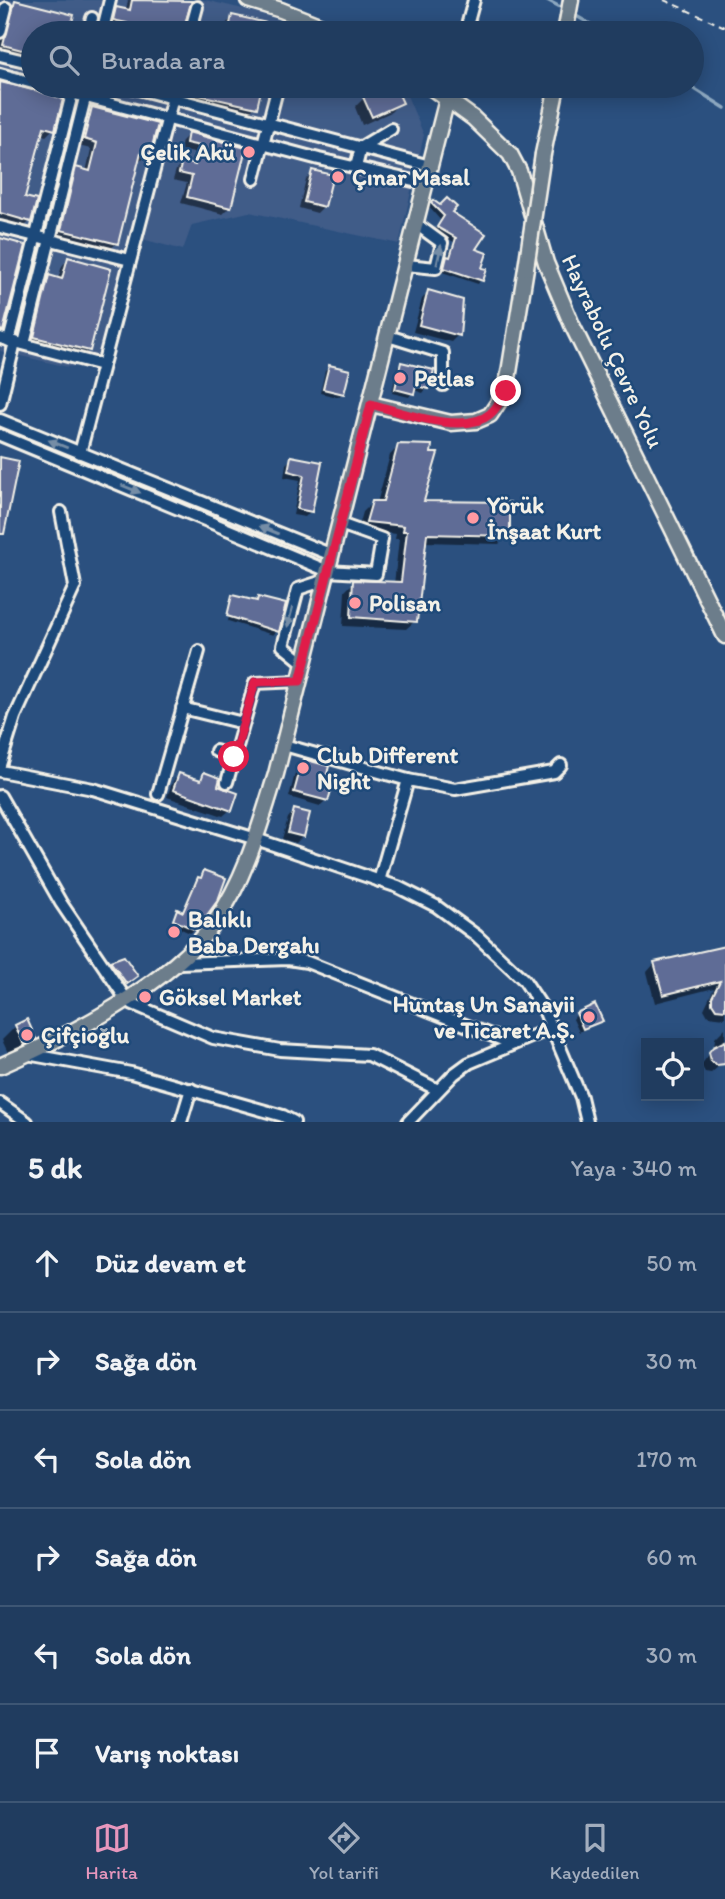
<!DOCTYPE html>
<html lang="tr">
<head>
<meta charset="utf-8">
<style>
	:root { --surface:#203c5f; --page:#2d4768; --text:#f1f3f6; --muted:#a2adbd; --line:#3d5674; --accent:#e797bd }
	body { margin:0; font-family:Itim,sans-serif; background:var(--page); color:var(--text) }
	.controls { position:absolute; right:21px; bottom:21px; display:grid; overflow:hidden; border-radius:0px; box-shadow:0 4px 18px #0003 }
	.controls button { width:63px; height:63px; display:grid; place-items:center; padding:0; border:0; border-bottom:2px solid var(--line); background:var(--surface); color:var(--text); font:35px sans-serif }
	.stop { position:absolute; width:21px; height:21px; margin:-16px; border:5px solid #e11d48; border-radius:50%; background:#fff }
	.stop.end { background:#e11d48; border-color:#fff; box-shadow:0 2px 7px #0008 }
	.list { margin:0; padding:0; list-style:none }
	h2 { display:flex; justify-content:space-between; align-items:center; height:91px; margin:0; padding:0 28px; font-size:30px }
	h2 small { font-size:23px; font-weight:400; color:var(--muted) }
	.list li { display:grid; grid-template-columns:46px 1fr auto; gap:21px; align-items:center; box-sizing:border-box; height:98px; padding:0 28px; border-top:2px solid var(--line) }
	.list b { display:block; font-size:26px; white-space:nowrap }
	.list em { font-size:23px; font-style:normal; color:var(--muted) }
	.icon { flex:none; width:38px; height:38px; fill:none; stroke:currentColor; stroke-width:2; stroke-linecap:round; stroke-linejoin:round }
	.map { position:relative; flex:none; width:725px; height:1122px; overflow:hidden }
	.search { position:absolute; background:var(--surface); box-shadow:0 4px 18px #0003; left:21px; right:21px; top:21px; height:77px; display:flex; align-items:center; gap:18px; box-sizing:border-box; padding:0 24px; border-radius:38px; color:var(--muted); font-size:26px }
	.sheet { height:679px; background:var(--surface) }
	nav { display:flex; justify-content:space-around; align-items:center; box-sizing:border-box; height:98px; border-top:2px solid var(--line); background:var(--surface); font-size:19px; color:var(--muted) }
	nav a { display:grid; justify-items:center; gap:4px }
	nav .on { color:var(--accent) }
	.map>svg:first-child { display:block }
	.built { fill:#3f5b88 }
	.shadow { fill:#0007 }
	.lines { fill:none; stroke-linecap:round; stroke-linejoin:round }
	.stream { stroke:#8da8c0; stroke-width:3.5 }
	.building { fill:#5f6c96; stroke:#f4f1e8; stroke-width:2 }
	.minor-casing { stroke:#f4f1e8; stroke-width:16 }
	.major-casing { stroke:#f4f1e8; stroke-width:19 }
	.path { stroke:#f4f1e8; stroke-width:2; stroke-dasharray:7 5; stroke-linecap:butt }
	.minor { stroke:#1f4a7a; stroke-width:10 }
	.major { stroke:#6c7d8b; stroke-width:14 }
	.major-bridge-casing { stroke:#f4f1e8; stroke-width:19; stroke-linecap:butt }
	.major-bridge { stroke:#6c7d8b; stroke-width:14 }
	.oneway { fill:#748da6 }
	.route { stroke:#e11d48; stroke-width:9 }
	.poi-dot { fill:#ff9aa2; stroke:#1f4a7a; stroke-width:2.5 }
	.labels { text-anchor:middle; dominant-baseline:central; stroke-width:5; stroke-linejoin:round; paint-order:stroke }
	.poi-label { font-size:23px; font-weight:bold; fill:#f4f1e8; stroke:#1f4a7a; text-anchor:start }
	.street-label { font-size:23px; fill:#f4f1e8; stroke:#1f4a7a }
</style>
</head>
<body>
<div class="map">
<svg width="725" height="1122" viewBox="0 0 725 1122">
	<rect width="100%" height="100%" fill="#2b507f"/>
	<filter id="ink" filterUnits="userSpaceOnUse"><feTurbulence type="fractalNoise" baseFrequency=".0143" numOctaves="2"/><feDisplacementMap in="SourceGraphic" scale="14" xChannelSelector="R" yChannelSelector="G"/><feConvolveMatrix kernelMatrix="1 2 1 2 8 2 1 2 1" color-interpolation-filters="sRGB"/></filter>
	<g filter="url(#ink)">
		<path class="built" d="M0,0H205L260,13L314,33H33V86H403L424,135L399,244L249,212L192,225L183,250L142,239L115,340L97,363L68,367L0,351Z"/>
		<g class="shadow">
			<path d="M128,0H179L189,3L180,33H120L121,30L108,26L110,15L117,9L126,11Z"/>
			<path d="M16,1L67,31L75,33H33V61L0,52V41L9,8Z"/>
			<path d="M233,17L274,26L272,33H224L226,24Z"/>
			<path d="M0,83L53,129L46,136L40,134L23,198L30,221L23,228L0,221Z"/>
			<path d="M128,86H166L159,93Z"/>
			<path d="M196,86H260L255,107L248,114L193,102Z"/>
			<path d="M393,86L400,102L391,112L362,125L355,107L364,98Z"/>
			<path d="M93,109L148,153L142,160L138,159L116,244L109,250L55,236L70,176L77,169L86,172L91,149L78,146L86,116Z"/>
			<path d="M189,134L244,149L230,207L223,214L181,203L187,183L173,180L176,170L183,163L191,166L194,153L180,150L182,141Z"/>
			<path d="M313,172L324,206L317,213L299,208L306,179Z"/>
			<path d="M433,202L449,213L473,250L480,269L485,271L478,284L442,272L454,242L435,231L441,221L429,207Z"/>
			<path d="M68,259L89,350L82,357L28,343L43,284L50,277L58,279L62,266Z"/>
			<path d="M429,292L458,335L451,342L413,332L422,299Z"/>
			<path d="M401,364L427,388L423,393L414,390L409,397L392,393L397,368Z"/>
			<path d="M329,367L343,393L338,397L320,393L325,371Z"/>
			<path d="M399,446L421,503L508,535L499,544L424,542L415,621L406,629L343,626L345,591L354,582L394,584L399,539H395L396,534L358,530L363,512L372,503H377L390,455Z"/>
			<path d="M292,458L320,464L310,512L305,517L293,515L300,480L284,477L286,464Z"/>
			<path d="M233,597L255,602L259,599L277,631L273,635L228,621L233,599H230Z"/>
			<path d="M303,761L323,783L326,800L320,806L289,797L297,766Z"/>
			<path d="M204,774L230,810L223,816L167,797L173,781L179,775L198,781Z"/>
			<path d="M294,811L303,836L296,843L282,839L288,818Z"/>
			<path d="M205,872L195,929L190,933L170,924L178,911L182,913L194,883Z"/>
			<path d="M725,948V1018L708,1016L704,1009L714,988L655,1003L647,972L655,963Z"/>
			<path d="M111,962L132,980L122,987L107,966Z"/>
			<path d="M577,1014L600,1021L579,1032L573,1019Z"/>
			<path d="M16,1026L34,1038L20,1052L10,1057L2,1040Z"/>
			<path d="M725,1028V1061L711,1073L705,1072L701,1065L714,1048L715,1038Z"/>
		</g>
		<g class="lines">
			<g class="stream">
				<path d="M547,0L564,9"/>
				<path d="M571,13L606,33"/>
				<path d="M690,86L725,108"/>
			</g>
		</g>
		<g class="building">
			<path d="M15,0L74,15L69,33H33V53L3,45Z"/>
			<path d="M132,0L192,1L182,33H124L127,23L113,20L116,7L130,10Z"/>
			<path d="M232,15L276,25L274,33H228Z"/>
			<path d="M0,82L39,91L63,99L55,130L44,127L25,197L37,200L31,222L0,213Z"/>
			<path d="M201,86H262L257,108L199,95Z"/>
			<path d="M387,86H395L403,103L372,117L363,97Z"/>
			<path d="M92,107L158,124L150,154L141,152L118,244L61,230L76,167L90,171L97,143L84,139Z"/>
			<path d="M188,132L246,148L231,208L187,197L192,176L179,173L182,161L195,165L200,146L186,143Z"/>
			<path d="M312,170L333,175L325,207L304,202Z"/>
			<path d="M447,198L457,207L452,212L486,234L476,249L487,253L482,268L487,269L483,281L444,268L447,256L450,257L456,238L437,227L444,216L431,203L433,200L440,205Z"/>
			<path d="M0,238L25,245L3,331L0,330Z"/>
			<path d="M68,257L111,269L90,351L34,337L49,275L62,279Z"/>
			<path d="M428,290L463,300L460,336L419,325Z"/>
			<path d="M401,362L434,370L429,389L416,386L414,394L395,389Z"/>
			<path d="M329,365L350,370L344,394L323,389Z"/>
			<path d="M398,444L432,445L431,453H438L424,501L510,502V536L427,534L417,622L351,617L353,580L401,582L407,531H403L404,526L366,522L372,501H383Z"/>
			<path d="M291,456L322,462L312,512L297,509L304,475L288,471Z"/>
			<path d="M0,457L19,461L4,534H0Z"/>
			<path d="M232,595L257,601L258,597L286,604L279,632L227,616Z"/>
			<path d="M303,759L329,766L325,782L333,784L328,801L294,792Z"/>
			<path d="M204,772L220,778L218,786L238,793L232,811L173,790L179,773L201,780Z"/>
			<path d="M294,809L310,813L304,837L288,833Z"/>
			<path d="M204,870L226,878L218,900L196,930L173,920L177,909L183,912L198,877L201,878Z"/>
			<path d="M725,946V1010L716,1009L712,1003V997L720,981L663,995L654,962Z"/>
			<path d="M124,956L138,976L127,984L110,961Z"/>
			<path d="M595,1004L603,1021L583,1029L576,1013Z"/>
			<path d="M27,1019L36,1039L24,1045L15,1025Z"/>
			<path d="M725,1041V1064L717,1065L711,1061L709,1052L713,1047Z"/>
		</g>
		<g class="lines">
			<defs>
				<g id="minor">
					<path d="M0,32L6,8"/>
					<path d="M88,33L92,18"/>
					<path d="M102,33L110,0"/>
					<path d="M190,33L197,7"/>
					<path d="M465,33L474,0"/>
					<path d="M0,55L33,63"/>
					<path d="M0,74L33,83"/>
					<path d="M45,86L319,159L426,184"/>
					<path d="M127,86L430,166"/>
					<path d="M356,167L361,147L391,129"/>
					<path d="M254,179L278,86"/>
					<path d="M0,227L130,260"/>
					<path d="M406,265L436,268L442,243L416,224"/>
					<path d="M388,336L443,353V385"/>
					<path d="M0,338L102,365"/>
					<path d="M9,341L74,86"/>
					<path d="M24,344L88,86"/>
					<path d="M0,404L15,342"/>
					<path d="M0,420L332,555"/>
					<path d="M0,435L328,571L376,574L382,539L340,524"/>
					<path d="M80,453L176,86"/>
					<path d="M305,664L283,646L298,589L326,580"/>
					<path d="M182,708L243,723"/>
					<path d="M284,745L408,780L455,789L554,772L561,765"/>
					<path d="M216,751L234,757"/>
					<path d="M0,765L15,717L75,586L61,512"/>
					<path d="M0,771L93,789L256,839L398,887L436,906L477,936L524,980L544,1010L581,1097L587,1122"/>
					<path d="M227,782L255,683L300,681"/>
					<path d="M158,794L199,651"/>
					<path d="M0,796L61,903L126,999L133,1004L213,1038L280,1050L369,1055L438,1090"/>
					<path d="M379,881L408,780"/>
					<path d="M179,963L288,959L307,962L513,1044"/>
					<path d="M27,1054L131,1073L283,1116L294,1122"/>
					<path d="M0,1103L27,1122"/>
					<path d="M181,1122L191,1089"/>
					<path d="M408,1122L454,1074L469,1063L552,1028"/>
				</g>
				<g id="major">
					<path d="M248,0L281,10L339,33"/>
					<path d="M565,33L571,0"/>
					<path d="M429,86L473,118L510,154L519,171L546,263L572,325L725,636"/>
					<path d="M543,154L557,86"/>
					<path d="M371,404L451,423L476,421L490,415L506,391L526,268"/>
					<path d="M0,1066C69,1036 171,984 215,922C246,878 260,825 276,774L447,99"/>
				</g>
			</defs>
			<use href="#minor" class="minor-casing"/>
			<use href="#major" class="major-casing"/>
			<path class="path" d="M664,0L725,27"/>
			<use href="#minor" class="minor"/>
			<use href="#major" class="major"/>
			<defs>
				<path id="major-bridge" d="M526,268L543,154"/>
			</defs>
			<use href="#major-bridge" class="major-bridge-casing"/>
			<use href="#major-bridge" class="major-bridge"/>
		</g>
		<defs><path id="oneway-solid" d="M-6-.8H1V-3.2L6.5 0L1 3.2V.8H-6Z" transform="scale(1.75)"/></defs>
		<g class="oneway">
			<use href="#oneway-solid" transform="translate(439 255) rotate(-78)"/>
			<use href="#oneway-solid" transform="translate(58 444) rotate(-158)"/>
			<use href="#oneway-solid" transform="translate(131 489) rotate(22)"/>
			<use href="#oneway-solid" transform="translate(269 530) rotate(-158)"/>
			<use href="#oneway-solid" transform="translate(290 617) rotate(105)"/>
		</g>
	</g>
	<g class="lines" filter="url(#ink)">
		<path class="route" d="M234,757L255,682L300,681L371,404C401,412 464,436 490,414C497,408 502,399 506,391"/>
	</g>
	<g class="poi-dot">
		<circle cx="249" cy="152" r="7"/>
		<circle cx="338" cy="177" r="7"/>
		<circle cx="400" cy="378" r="7"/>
		<circle cx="473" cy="518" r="7"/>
		<circle cx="355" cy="603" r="7"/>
		<circle cx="303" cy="768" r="7"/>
		<circle cx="174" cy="932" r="7"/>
		<circle cx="145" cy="997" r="7"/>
		<circle cx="589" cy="1017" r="7"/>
		<circle cx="27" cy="1035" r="7"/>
	</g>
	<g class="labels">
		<g class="poi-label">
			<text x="235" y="152" text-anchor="end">Çelik Akü</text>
			<text x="352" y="177">Çınar Masal</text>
			<text x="414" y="378">Petlas</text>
			<text x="487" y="505">Yörük<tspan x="487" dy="26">İnşaat Kurt</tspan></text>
			<text x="369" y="603">Polisan</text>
			<text x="317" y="755">Club Different<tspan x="317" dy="26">Night</tspan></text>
			<text x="188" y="919">Balıklı<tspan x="188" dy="26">Baba Dergahı</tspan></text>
			<text x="159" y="997">Göksel Market</text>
			<text x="575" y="1004" text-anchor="end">Huntaş Un Sanayii<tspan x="575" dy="26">ve Ticaret A.Ş.</tspan></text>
			<text x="41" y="1035">Çifçioğlu</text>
		</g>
		<g class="street-label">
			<text transform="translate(613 351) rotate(65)">Hayrabolu Çevre Yolu</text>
		</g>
	</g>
</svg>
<div class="controls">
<button><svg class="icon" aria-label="locate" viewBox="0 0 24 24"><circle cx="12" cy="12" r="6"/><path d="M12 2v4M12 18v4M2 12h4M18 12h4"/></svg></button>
</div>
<div class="stop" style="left:234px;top:757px"></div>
<div class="stop end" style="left:506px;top:391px"></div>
<div class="search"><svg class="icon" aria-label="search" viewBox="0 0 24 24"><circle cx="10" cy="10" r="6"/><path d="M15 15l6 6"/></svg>Burada ara</div>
</div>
<section class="sheet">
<h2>5 dk<small>Yaya · 340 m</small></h2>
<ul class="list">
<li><svg class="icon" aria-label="ahead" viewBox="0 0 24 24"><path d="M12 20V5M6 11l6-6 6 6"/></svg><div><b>Düz devam et</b></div><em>50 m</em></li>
<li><svg class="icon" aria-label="right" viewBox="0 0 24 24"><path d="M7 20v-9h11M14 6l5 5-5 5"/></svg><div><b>Sağa dön</b></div><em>30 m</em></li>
<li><svg class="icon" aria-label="left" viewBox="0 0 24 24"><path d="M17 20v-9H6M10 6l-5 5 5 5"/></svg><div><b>Sola dön</b></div><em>170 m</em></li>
<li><svg class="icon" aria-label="right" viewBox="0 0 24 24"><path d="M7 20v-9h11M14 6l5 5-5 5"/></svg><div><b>Sağa dön</b></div><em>60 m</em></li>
<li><svg class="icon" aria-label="left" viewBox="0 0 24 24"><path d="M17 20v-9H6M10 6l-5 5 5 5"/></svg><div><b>Sola dön</b></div><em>30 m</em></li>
<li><svg class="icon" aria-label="arrive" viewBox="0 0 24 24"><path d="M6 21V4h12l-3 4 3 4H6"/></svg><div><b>Varış noktası</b></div></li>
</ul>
</section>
<nav>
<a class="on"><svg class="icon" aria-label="map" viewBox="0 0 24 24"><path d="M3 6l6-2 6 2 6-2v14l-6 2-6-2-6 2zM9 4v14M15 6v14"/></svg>Harita</a>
<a><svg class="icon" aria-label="directions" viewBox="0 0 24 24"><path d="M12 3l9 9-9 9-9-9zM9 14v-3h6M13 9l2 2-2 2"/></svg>Yol tarifi</a>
<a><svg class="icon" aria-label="saved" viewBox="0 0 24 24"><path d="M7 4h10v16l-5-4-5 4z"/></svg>Kaydedilen</a>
</nav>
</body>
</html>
